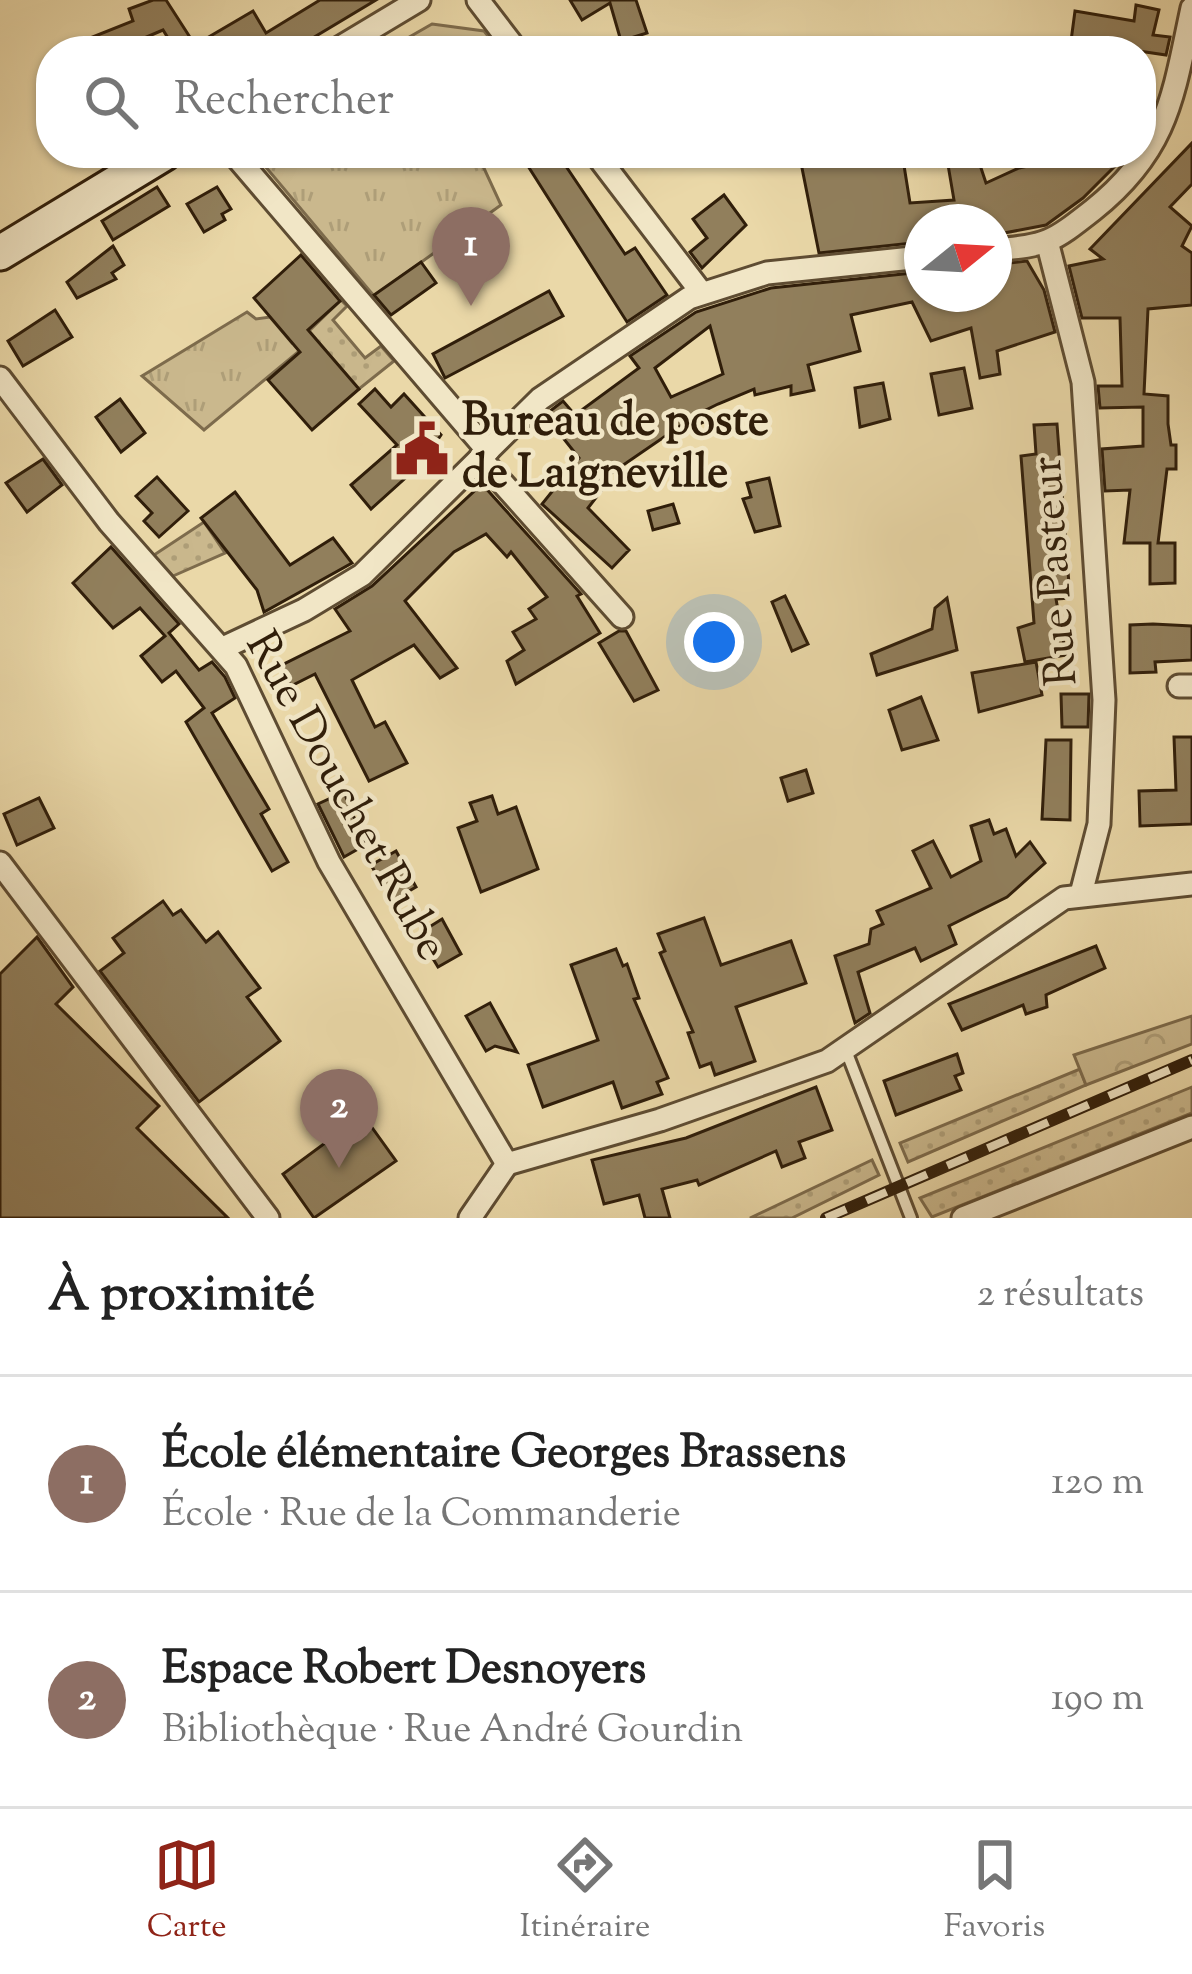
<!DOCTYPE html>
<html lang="fr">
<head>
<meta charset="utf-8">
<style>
	:root { --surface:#fff; --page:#f2f2f2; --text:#222; --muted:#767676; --line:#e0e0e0; --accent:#8f2418 }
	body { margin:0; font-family:"Sorts Mill Goudy",serif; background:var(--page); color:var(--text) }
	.compass { position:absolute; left:904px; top:204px; width:108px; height:108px; border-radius:50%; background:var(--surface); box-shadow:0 3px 9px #0004; rotate:72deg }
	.you { position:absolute; left:714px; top:642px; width:42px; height:42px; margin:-30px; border:9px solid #fff; border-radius:50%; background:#1a73e8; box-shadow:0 0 0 18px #1a73e833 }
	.badge { display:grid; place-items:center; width:78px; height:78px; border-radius:50%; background:var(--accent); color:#fff; font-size:39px; font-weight:700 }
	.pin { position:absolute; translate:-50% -99px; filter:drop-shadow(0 3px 6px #0008) }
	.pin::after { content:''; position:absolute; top:63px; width:42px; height:36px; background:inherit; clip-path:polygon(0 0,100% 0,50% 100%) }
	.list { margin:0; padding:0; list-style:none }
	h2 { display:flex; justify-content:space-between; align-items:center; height:156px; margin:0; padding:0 48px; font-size:51px }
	h2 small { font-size:39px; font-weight:400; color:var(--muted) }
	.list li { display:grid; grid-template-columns:78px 1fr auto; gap:36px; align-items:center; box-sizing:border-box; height:216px; padding:0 48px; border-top:3px solid var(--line) }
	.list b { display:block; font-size:45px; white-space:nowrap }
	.list p { margin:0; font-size:39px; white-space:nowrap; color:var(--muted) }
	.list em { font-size:39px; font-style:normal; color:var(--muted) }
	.icon { flex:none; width:66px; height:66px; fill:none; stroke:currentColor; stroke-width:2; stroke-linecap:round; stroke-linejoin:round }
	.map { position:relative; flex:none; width:1192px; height:1218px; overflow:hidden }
	.search { position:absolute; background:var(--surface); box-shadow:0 3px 9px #0004; left:36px; right:36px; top:36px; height:132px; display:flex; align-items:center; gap:30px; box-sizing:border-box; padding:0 42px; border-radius:48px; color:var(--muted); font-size:45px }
	.sheet { height:588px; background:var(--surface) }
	nav { display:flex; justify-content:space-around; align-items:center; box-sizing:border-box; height:168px; border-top:3px solid var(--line); background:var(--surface); font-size:33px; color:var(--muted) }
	nav a { display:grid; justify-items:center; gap:6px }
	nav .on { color:var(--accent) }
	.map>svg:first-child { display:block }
	.grass { fill:url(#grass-dots); stroke:#7d6b4c; stroke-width:3 }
	.forest { fill:url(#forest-crowns); stroke:#7d6b4c; stroke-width:3 }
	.park { fill:url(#park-tufts); stroke:#7d6b4c; stroke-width:3 }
	.building { fill:#917f5c; stroke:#301e0a; stroke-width:3; fill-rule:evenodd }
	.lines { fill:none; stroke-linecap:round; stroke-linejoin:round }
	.lane-casing { stroke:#5e4c32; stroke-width:16 }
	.street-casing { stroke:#5e4c32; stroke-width:27 }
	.secondary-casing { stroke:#301e0a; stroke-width:39 }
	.lane { stroke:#f1e6c6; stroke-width:10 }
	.street { stroke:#f1e6c6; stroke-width:21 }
	.secondary { stroke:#f1e6c6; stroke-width:33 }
	.rail-casing { stroke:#301e0a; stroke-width:12 }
	.rail { stroke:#f1e6c6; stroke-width:8; stroke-dasharray:22; stroke-linecap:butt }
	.labels { text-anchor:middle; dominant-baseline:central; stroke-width:9; stroke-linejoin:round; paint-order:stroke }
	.poi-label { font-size:45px; font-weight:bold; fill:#301e0a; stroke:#f1e6c6; text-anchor:start }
	.street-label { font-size:45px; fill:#301e0a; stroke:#f1e6c6 }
</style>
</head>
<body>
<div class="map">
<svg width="1192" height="1218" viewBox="0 0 1192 1218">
	<defs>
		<pattern id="grass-dots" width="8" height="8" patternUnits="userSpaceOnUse" patternTransform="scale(3)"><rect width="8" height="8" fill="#cab88d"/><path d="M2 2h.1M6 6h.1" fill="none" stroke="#ae9e78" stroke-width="1.8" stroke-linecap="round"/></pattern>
		<pattern id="forest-crowns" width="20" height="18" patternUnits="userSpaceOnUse" patternTransform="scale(3)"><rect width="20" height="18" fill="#cab88d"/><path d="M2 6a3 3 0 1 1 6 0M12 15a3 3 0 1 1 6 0" fill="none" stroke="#ae9e78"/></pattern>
		<pattern id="park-tufts" width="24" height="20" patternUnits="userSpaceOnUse" patternTransform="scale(3)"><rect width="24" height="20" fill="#cab88d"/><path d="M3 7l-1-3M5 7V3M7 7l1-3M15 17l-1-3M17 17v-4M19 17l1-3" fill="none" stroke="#ae9e78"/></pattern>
	</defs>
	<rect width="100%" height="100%" fill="#ead8a8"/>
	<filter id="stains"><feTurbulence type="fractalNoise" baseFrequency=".00167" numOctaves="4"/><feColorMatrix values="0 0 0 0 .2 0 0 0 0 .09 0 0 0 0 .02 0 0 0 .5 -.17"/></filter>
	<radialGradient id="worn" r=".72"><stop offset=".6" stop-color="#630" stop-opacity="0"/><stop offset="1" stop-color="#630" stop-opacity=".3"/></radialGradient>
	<g class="grass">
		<path d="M341,300L347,306L333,320L365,358L381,346L394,361L359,389L309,331Z"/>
		<path d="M204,522L225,553L173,576L154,555Z"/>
		<path d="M1080,1069L1086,1085L908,1162L900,1143Z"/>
		<path d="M1192,1087V1113L932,1217L920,1198Z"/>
		<path d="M872,1160L879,1175L792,1218H750Z"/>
	</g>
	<path class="forest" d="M1192,1016V1044L1086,1085L1074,1055Z"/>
	<g class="park">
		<path d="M432,24L484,31L500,51H385Z"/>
		<path d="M254,153H496L482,164L501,205L374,296Z"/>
		<path d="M247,312L256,319L270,317L292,343L309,331L315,338L204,430L142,376Z"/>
	</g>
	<g class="building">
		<path d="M153,0H166L195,45L253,11L266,33L320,0H376L291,51H176L163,30L114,51H98L90,38L133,21L129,9Z"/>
		<path d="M570,0H636L647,33L621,41L610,3L582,20Z"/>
		<path d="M1136,5L1159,10L1153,35L1170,37L1166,55L1071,41L1075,11L1134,21Z"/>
		<path d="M1192,143V184L1170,207L1192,226L1182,246L1192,253V305L1148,309L1144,394L1168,396V424L1171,445H1176V469H1167L1158,543H1175V583L1150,584V543H1124L1130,490L1105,491L1102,449L1143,446V407L1100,408L1098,386H1122L1120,318H1082L1069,266L1103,259L1090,249Z"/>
		<path d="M541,153H557L625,254L635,248L667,295L627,322L526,163Z"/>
		<path d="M799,153H902L910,203L954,200L946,153H976L986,183L1019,168L1064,158L1067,164L1081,153H1128L1083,198L1046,225L994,235V222H922V242L819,253Z"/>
		<path d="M157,187L169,206L113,240L102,221Z"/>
		<path d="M217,187L231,209L222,214L225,220L204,232L187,204Z"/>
		<path d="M724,195L746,225L702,268L690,252L707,238L693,219Z"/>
		<path d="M113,246L124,265L112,273L116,279L77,298L67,282Z"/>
		<path d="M301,255L340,301L308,330L359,389L312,430L268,380L300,352L254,298Z"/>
		<path d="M1027,261L1044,290L1055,332L997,351L1000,374L980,378L971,328L931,341L912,302L851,315L860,351L808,365L814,390L791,395V386L755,395L754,389L718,404L704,411L708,420L682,432L680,426L600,481L605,486L588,508L629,550L612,568L542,504L579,458L545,415L563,401L575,415L639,368L630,356L696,312L771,288L922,272V294H994V265ZM710,326L723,374L671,397L655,368Z"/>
		<path d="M421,262L436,283L391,315L374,295Z"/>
		<path d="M549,291L563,316L445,378L433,354Z"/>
		<path d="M55,310L72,337L23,366L8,341Z"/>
		<path d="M964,368L972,408L939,415L931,374Z"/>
		<path d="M883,383L890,419L860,427L855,388Z"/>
		<path d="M375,389L391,407L404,394L441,435L422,463L371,509L351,485L397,445L359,404Z"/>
		<path d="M120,399L145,433L121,452L96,417Z"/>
		<path d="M1057,424L1070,598L1056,599L1066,655L1025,662L1018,628L1034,623L1021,456L1036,454L1034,425Z"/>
		<path d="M43,459L62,485L27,512L6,483Z"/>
		<path d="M157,477L188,511L159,537L144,521L152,513L136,496Z"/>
		<path d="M769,478L780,526L755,532L743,499L751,497L747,483Z"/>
		<path d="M482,484L581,594L577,596L600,633L516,684L507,661L524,650L513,632L536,619L529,609L547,597L511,552L507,557L486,534L454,552L405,601L457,668L440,678L414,645L352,680L375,727L385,722L407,763L369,781L315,674L291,686L280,666L350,631L335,609L372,586Z"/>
		<path d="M235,492L290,565L333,538L352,563L264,612L257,590L201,518Z"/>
		<path d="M673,504L679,523L653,530L648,511Z"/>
		<path d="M111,547L179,624L169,633L199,670L212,662L225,677L235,698L212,713L269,809L261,814L288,862L272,871L186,722L204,708L176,671L162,682L141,656L165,636L140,608L113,628L73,583Z"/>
		<path d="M785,596L808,644L792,651L772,602Z"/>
		<path d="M947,598L957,650L877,675L871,654L932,629L935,608Z"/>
		<path d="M1153,624L1192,626V660L1155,662L1156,672L1130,673V625Z"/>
		<path d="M619,631H626L658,690L634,701L599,643Z"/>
		<path d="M1036,662L1042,695L979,712L972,673Z"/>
		<path d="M1061,694H1089L1088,727H1062Z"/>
		<path d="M921,697L938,740L902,750L889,710Z"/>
		<path d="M1174,737H1192V824L1140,826L1139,791L1176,790Z"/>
		<path d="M1046,740H1071L1070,820L1042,819Z"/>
		<path d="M806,770L813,793L788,801L781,778Z"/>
		<path d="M344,792L365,845L344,857L318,804Z"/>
		<path d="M492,796L498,814L516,807L538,869L481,892L458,828L477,821L470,803Z"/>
		<path d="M39,798L54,828L17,845L4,814Z"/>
		<path d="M989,820L994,834L1006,829L1016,856L1030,842L1045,863L1007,897L949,926L956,944L921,961L915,948L858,972L870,1013L855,1023L835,956L869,944L871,929L883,924L877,911L931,888L913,851L933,841L951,877L981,861L971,826Z"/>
		<path d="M396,851L416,887L392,901L371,865Z"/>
		<path d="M163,901L173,915L181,910L206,942L218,932L260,988L247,997L280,1041L199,1102L100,971L124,953L113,938Z"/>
		<path d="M704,918L721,965L791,941L806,983L736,1007L755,1061L715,1075L711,1063L700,1067L688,1033L693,1032L660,953L665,951L658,934Z"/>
		<path d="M442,919L461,954L438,967L418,934Z"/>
		<path d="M37,937L73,987L56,1004L159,1106L137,1128L228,1218H0V974Z"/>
		<path d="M1096,946L1105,968L1046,995L1047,1007L1026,1014L1023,1005L962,1030L949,1004Z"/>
		<path d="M616,949L623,966L627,964L639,998L634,999L668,1078L657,1082L662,1094L622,1108L613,1082L543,1107L528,1065L598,1040L571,965Z"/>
		<path d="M490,1003L517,1052L495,1046L486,1051L466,1016Z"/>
		<path d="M957,1054L963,1073L955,1076L961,1090L896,1115L884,1081Z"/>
		<path d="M816,1087L832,1130L799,1142L805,1158L782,1167L776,1151L699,1185L697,1180L662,1189L670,1218H645L639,1195L604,1204L592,1160L686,1138Z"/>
		<path d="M363,1115L396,1161L314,1218L283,1174Z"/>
	</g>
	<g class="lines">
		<defs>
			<path id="lane" d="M845,1048L911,1218"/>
			<g id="street">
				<path d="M478,0L517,51"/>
				<path d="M334,51L419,0"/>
				<path d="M233,153L488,451"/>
				<path d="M595,153L701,292"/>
				<path d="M1048,245L1083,382L1104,700L1099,824L1081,894"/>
				<path d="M994,250C1048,245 1051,243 1093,210C1168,150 1173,97 1192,8"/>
				<path d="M0,378L109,522L236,666L329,862L507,1164"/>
				<path d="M480,458L622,617"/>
				<path d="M223,648L304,610L362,575L540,399L689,298L767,273L922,257"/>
				<path d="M1179,686H1192"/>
				<path d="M0,863L268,1218"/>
				<path d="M507,1164L660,1120L827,1061L1064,898L1192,884"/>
				<path d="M470,1218L507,1164"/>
				<path d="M963,1218L1192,1127"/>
			</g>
			<path id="secondary" d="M0,253L165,153"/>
		</defs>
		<use href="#lane" class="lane-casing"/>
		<use href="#street" class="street-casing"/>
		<use href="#secondary" class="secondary-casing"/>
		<use href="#lane" class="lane"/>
		<use href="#street" class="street"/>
		<use href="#secondary" class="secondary"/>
		<defs>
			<path id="rail" d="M826,1218L1192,1060"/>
		</defs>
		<use href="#rail" class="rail-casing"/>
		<use href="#rail" class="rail"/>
	</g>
	<defs>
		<symbol id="civic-bare" viewBox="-9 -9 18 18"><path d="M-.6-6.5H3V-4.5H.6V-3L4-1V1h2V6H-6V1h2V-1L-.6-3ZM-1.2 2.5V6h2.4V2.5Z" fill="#8f2418" stroke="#f1e6c6" stroke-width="2.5" paint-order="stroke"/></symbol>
	</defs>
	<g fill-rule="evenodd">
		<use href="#civic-bare" x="384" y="411" width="76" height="76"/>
	</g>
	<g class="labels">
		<g class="poi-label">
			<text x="462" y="423">Bureau de poste<tspan x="462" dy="52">de Laigneville</tspan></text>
		</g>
		<g class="street-label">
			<text transform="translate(1057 571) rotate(-94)">Rue Pasteur</text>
			<text transform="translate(344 797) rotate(61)">Rue Douchet Rube</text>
		</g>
	</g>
	<rect width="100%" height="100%" filter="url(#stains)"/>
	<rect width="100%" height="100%" fill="url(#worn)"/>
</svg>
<svg class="compass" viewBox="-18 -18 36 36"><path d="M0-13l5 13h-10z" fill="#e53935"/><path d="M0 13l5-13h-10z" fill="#767676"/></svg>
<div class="you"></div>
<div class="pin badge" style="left:471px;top:306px;background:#8d6e63">1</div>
<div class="pin badge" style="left:339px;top:1168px;background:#8d6e63">2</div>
<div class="search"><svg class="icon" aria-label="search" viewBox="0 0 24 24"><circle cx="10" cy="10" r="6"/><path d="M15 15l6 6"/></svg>Rechercher</div>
</div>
<section class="sheet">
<h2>À proximité<small>2 résultats</small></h2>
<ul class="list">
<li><span class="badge" style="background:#8d6e63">1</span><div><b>École élémentaire Georges Brassens</b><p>École · Rue de la Commanderie</p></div><em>120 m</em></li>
<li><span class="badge" style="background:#8d6e63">2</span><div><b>Espace Robert Desnoyers</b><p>Bibliothèque · Rue André Gourdin</p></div><em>190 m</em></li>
</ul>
</section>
<nav>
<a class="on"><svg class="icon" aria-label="map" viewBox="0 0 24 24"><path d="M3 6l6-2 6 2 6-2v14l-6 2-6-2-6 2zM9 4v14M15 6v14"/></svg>Carte</a>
<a><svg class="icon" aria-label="directions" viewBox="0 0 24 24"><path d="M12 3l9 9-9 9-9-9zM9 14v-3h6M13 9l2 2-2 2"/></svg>Itinéraire</a>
<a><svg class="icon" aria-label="saved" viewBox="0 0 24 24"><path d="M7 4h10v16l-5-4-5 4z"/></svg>Favoris</a>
</nav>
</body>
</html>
